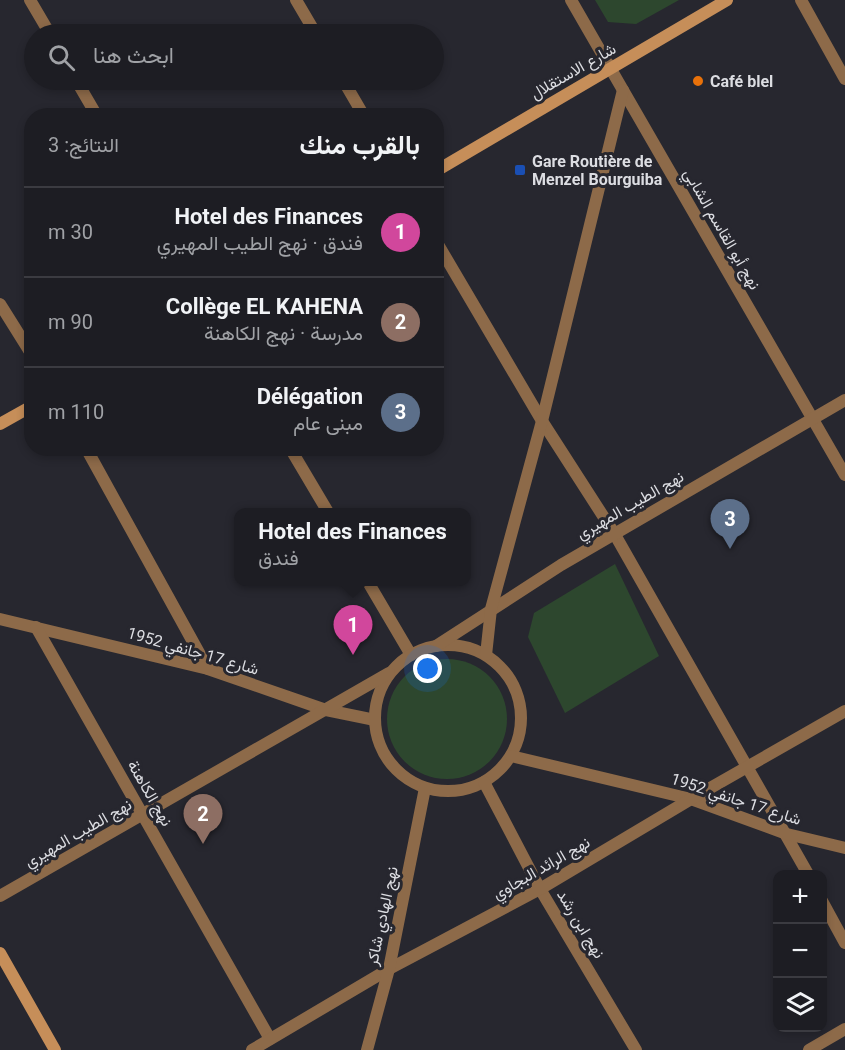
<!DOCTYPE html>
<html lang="ar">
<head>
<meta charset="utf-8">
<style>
	:root { --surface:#1d1d23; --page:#2a2a30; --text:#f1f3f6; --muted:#a0a2a6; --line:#3b3b41; --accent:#bca0f2 }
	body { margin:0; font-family:Roboto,Vazirmatn,sans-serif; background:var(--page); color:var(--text); direction:rtl }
	.controls { position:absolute; right:18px; bottom:18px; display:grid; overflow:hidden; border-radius:12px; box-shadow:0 3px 9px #0003 }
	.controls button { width:54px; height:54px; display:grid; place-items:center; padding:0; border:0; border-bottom:2px solid var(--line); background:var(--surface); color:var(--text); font:30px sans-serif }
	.you { position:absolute; left:428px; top:669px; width:21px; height:21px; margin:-15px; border:4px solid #fff; border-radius:50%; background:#1a73e8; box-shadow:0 0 0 9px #1a73e833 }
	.badge { display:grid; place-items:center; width:39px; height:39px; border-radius:50%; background:var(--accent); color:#fff; font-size:20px; font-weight:700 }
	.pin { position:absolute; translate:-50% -50px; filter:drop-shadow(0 2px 3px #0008) }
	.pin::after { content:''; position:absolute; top:32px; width:21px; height:18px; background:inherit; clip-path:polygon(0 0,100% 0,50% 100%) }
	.popup { position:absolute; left:234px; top:508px; width:237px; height:78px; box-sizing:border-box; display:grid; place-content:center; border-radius:12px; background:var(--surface); filter:drop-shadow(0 2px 4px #0005); font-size:20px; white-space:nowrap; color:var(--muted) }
	.popup b { font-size:22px; color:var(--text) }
	.popup::after { content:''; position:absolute; left:50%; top:100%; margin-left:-12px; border:12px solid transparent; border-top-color:var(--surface) }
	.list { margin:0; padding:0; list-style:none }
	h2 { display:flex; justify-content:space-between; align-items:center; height:78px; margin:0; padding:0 24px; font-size:26px }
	h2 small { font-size:20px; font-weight:400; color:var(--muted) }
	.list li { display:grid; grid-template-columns:39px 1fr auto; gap:18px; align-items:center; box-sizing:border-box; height:90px; padding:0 24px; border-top:2px solid var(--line) }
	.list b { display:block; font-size:22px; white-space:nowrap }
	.list p { margin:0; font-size:20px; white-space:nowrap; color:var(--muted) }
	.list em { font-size:20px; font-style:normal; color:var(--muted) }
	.icon { flex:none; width:33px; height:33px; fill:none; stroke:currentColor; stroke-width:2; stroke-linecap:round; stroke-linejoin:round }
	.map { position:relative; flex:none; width:845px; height:1050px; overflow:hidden; direction:ltr }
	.search { position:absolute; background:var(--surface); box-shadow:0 3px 9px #0003; left:24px; top:24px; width:420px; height:66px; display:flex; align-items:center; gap:15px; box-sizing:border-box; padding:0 21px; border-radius:33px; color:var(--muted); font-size:22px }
	.panel { position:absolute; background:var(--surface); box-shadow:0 3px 9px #0003; left:24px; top:108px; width:420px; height:348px; border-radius:24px; direction:rtl }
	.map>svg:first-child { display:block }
	.green { fill:#2d472e }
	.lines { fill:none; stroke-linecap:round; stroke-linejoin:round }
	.street { stroke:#8d6a49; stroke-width:12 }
	.secondary { stroke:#c68e59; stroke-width:12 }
	.food-dot { fill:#e8710a; stroke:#27272f; stroke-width:2 }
	.transit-dot { fill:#1a4fb4; stroke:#27272f; stroke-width:2 }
	.labels { text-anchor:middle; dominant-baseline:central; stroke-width:6; stroke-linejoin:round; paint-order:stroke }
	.street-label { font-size:16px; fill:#dcdde2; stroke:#27272f }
	.poi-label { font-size:16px; font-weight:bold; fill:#dcdde2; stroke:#27272f; text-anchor:start }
</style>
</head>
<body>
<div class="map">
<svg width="845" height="1050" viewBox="0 0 845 1050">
	<rect width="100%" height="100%" fill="#27272f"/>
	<g class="green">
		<path d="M595,0H679L636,24L608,22Z"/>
		<path d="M615,564L659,656L565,713L528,637L534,613Z"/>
		<circle cx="447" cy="719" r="60"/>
	</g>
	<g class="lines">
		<g class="street">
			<path d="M30,0L50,34"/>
			<path d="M296,0L316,34"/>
			<path d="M571,0L845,475"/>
			<path d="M801,0L845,79"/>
			<path d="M76,80L97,116"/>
			<path d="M343,80L364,116"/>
			<path d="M436,241L542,421L614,533L808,874"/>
			<path d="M0,304L32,355"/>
			<path d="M86,448L208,669"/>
			<path d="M290,448L328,512"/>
			<path d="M368,582L411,655"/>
			<path d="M0,619L208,669L326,710L375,720"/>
			<path d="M36,627L270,1039"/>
			<circle cx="448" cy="718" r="73"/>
			<path d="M436,646L561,565L845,400"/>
			<path d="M486,655L491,609L542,421L623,90"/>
			<path d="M511,756L691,799L787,834L845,848"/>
			<path d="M484,782L540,889L636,1050"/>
			<path d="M0,896L389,673"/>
			<path d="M822,901L845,943"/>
			<path d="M252,1050L389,969L540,889L691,799L845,711"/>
			<path d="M367,1050L389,969L425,788"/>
			<path d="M809,1050L845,1029"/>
		</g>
		<g class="secondary">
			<path d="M436,171L727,0"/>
			<path d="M0,424L32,406"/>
			<path d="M0,953L55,1050"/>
		</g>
	</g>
	<circle class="food-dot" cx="698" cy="81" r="6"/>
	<rect class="transit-dot" x="514" y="164" width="12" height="12" rx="3"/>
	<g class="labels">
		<g class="street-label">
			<text transform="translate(573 71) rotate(-30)">شارع الاستقلال</text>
			<text transform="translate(722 229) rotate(60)">نهج أبو القاسم الشابي</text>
			<text transform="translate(630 505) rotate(-30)">نهج الطيب المهيري</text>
			<text transform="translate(193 651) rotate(16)">شارع 17 جانفي 1952</text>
			<text transform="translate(150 793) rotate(60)">نهج الكاهنة</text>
			<text transform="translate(736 799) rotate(18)">شارع 17 جانفي 1952</text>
			<text transform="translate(78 833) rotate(-30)">نهج الطيب المهيري</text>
			<text transform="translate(541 868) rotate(-30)">نهج الرائد البجاوي</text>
			<text transform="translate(382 916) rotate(-78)">نهج الهادي شاكر</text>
			<text transform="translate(581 924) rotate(59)">نهج ابن رشد</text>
		</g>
		<g class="poi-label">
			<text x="710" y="81">Café blel</text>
			<text x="532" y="161">Gare Routière de<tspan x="532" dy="18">Menzel Bourguiba</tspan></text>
		</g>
	</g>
</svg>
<div class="controls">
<button>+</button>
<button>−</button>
<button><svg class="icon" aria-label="layers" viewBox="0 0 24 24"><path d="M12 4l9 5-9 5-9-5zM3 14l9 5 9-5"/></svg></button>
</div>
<div class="you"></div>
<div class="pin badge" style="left:353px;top:655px;background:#d1479c">1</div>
<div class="popup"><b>Hotel des Finances</b>فندق</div>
<div class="pin badge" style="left:203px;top:844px;background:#8d6e63">2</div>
<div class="pin badge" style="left:730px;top:549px;background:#5c6f8a">3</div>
<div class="search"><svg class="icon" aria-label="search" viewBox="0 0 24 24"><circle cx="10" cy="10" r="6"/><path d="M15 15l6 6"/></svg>ابحث هنا</div>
<section class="panel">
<h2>بالقرب منك<small>النتائج: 3</small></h2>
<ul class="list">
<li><span class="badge" style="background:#d1479c">1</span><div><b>Hotel des Finances</b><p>فندق · نهج الطيب المهيري</p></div><em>30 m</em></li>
<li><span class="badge" style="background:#8d6e63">2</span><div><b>Collège EL KAHENA</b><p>مدرسة · نهج الكاهنة</p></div><em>90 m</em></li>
<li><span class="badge" style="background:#5c6f8a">3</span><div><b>Délégation</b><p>مبنى عام</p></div><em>110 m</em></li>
</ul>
</section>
</div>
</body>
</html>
